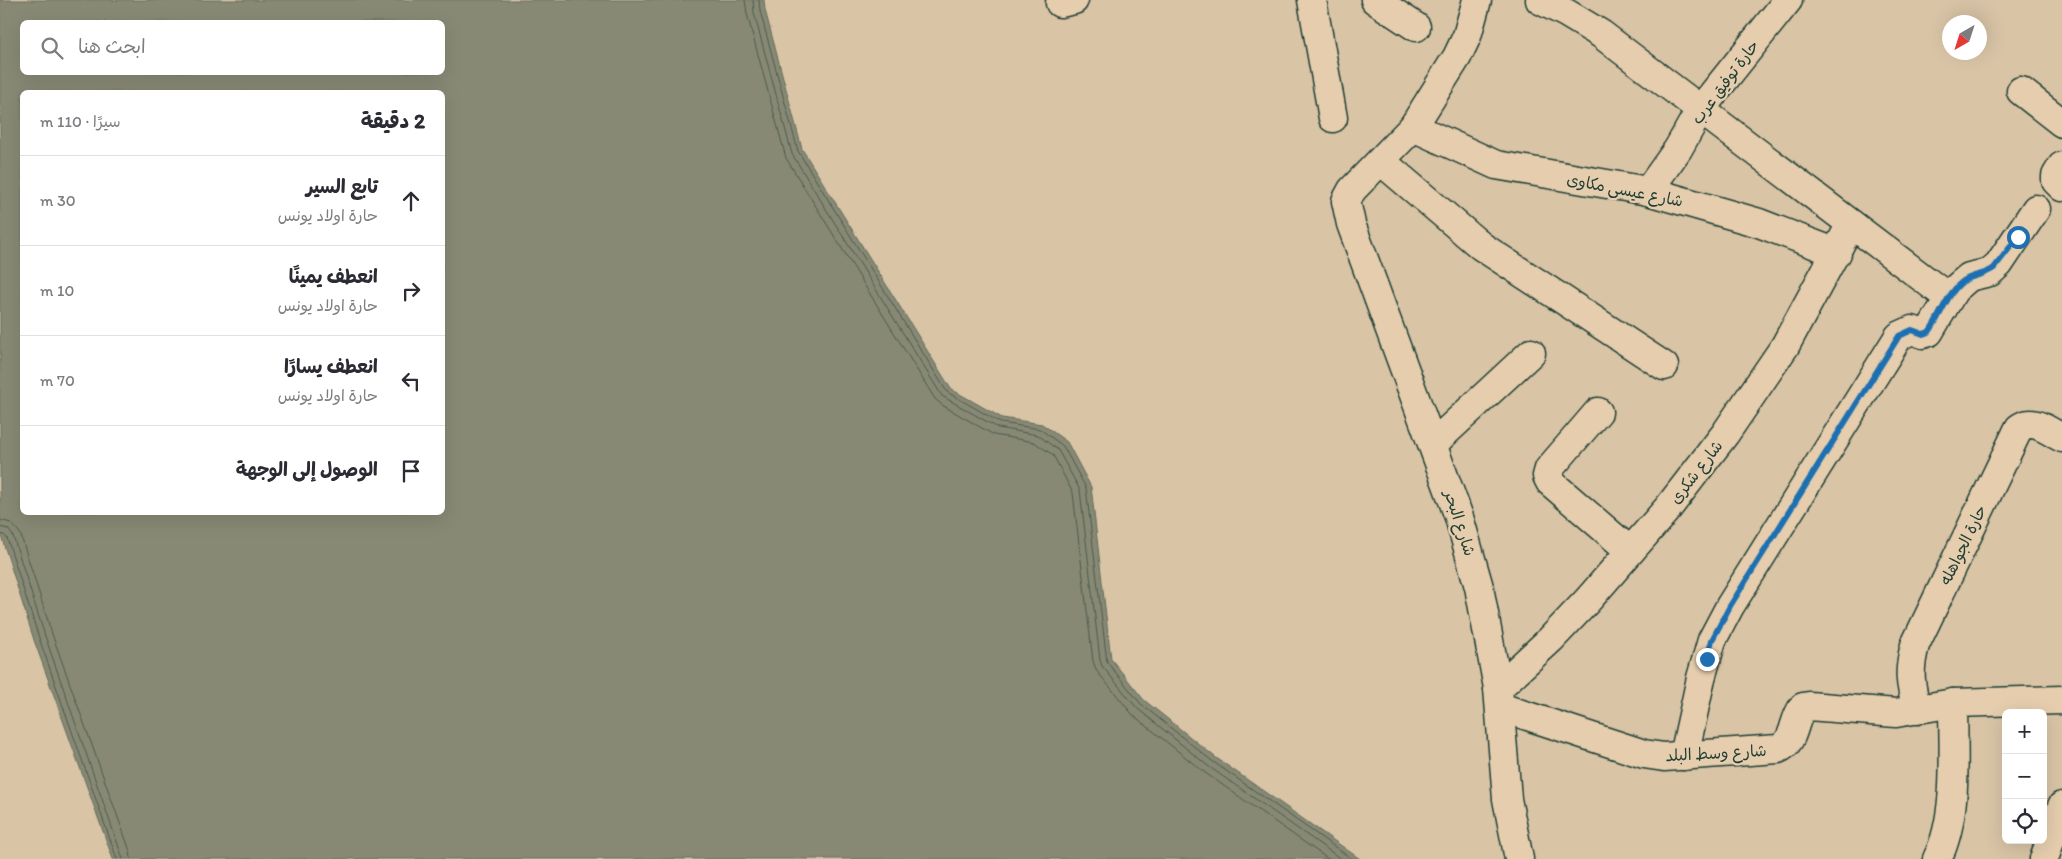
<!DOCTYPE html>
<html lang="ar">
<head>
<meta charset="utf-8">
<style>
	:root { --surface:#fff; --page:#f7f7f7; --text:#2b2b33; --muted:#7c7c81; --line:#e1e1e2 }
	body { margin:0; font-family:Itim,"Playpen Sans Arabic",sans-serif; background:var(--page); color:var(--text); direction:rtl }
	.controls { position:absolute; right:15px; bottom:15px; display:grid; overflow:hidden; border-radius:8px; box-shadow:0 5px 20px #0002 }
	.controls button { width:45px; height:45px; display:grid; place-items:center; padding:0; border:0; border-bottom:1px solid var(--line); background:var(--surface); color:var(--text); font:25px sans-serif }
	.compass { position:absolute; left:1942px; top:15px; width:45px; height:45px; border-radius:50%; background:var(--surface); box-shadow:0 5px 20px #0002; rotate:219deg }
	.stop { position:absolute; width:15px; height:15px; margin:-11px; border:4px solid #1f6fb2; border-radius:50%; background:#fff }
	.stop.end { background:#1f6fb2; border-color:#fff; box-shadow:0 1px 5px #0008 }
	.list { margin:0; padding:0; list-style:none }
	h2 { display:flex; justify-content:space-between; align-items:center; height:65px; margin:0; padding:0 20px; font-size:21px }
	h2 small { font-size:16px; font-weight:400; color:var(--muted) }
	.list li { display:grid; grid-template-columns:32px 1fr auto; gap:15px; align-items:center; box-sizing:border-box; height:90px; padding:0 20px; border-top:1px solid var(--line) }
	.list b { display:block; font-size:19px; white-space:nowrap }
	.list p { margin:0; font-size:16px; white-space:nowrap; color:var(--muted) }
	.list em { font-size:16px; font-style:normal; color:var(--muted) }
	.icon { flex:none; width:28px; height:28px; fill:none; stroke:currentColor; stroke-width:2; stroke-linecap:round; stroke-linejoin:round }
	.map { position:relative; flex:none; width:2062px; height:859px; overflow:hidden; direction:ltr }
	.search { position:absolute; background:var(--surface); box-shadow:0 5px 20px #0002; left:20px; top:20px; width:425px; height:55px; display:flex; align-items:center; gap:12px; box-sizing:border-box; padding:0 18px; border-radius:8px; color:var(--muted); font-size:19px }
	.panel { position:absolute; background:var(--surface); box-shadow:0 5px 20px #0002; left:20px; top:90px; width:425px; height:425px; border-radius:8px; direction:rtl }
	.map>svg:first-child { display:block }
	.water { fill:#888974; stroke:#5e6b5a; fill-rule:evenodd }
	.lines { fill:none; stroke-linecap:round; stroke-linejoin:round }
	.shore { stroke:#495b4e; stroke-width:1 }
	.street-casing { stroke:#1f3d34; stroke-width:31 }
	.street { stroke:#e5cdad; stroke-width:28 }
	.route { stroke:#1f6fb2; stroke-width:6 }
	.labels { text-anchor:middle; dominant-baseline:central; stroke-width:4.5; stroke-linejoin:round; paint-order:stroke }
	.street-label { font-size:16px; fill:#1f3d34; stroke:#e5cdad }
</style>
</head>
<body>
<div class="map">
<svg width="2062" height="859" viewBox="0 0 2062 859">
	<rect width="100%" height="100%" fill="#d9c4a6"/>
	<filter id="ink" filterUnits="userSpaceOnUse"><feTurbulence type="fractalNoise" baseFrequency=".02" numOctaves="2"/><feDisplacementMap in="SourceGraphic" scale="10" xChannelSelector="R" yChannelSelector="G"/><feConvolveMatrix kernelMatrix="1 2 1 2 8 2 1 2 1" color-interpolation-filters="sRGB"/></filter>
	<g filter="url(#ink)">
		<path class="water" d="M0,0H764L765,10L802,149L951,389L1002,418L1042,424L1067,442L1091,487L1111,659L1144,700L1215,757L1360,859H113L34,640L0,532ZM22,22H442V72H22ZM22,92H442V512H22Z"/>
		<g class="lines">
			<g class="shore">
				<path d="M745,0L747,14L786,158L935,399L942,405L994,435L1034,442L1053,455L1073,493L1093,661L1096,670L1133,715L1204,772L1328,859"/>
				<path d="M753,0L754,13L792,154L942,396L998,428L1038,435L1058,450L1080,490L1100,660L1102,666L1138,709L1208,766L1341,859"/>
				<path d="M759,0L760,11L798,151L947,392L1001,423L1040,429L1063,446L1086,488L1107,662L1141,704L1212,761L1352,859"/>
				<path d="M0,520L11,523L20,533L52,634L130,851L131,859"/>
				<path d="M0,527L8,529L13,536L45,636L123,859"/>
				<path d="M0,534L4,535L7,538L39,638L117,859"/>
			</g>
			<defs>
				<g id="street">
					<path d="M1312,0L1333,118"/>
					<path d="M1375,0L1416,27"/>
					<path d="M1477,0L1467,36L1457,57L1413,127L1352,190L1346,201L1351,224L1459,517L1479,587L1498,688L1507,799L1519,859"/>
					<path d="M1540,0L1566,13L1601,34L1949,298"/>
					<path d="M1060,3L1074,0"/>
					<path d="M2021,91L2062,123"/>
					<path d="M1413,127L1496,165L1648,191L1759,223L1837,253"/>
					<path d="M1381,161L1481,246L1664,366"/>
					<path d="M2062,166L2056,176V181L2062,187"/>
					<path d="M1648,191L1678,149L1700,110L1788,0"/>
					<path d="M1598,412L1549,469L1547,476L1550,482L1630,551"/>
					<path d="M1433,444L1531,353"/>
					<path d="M1498,688L1551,639L1587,601L1668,508L1725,434L1785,346L1851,224"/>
					<path d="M1500,707L1644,754L1664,757L1778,749C1796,742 1792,721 1803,707L1809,706L1896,713L1953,703L2062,700"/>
					<path d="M1917,710C1910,683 1908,672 1915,645L2019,428C2033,417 2048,431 2062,438"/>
					<path d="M1684,756L1701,678L1712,640L1730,606L1899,336L1912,330L1923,334L1929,332L1954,290L1969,277L1990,272L1999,264L2036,209"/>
					<path d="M1937,859C1959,816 1953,750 1953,703"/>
					<path d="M2044,859L2062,806"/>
				</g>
			</defs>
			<use href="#street" class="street-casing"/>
			<use href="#street" class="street"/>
		</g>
	</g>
	<g class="lines" filter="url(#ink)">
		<path class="route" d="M1707,659L1712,640L1730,606L1899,336L1912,330L1923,334L1929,332C1940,317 1947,294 1962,282C1972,274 1984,276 1994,268L2018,237"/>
	</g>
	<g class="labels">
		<g class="street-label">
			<text transform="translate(1725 82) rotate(-53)">حارة توفيق عرب</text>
			<text transform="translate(1625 190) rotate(11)">شارع عيسى مكاوى</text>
			<text transform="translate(1696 472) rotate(-52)">شارع شكرى</text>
			<text transform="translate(1460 523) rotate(72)">شارع البحر</text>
			<text transform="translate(1963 545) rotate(-64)">حارة الجواهله</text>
			<text transform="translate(1716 753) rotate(-3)">شارع وسط البلد</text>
		</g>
	</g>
</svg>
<div class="controls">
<button>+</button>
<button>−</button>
<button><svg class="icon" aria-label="locate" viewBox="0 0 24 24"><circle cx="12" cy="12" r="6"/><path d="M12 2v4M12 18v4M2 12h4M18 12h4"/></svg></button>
</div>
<svg class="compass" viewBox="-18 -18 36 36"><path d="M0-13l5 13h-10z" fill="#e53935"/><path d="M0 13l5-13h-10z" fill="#7c7c81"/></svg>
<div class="stop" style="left:2018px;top:237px"></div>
<div class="stop end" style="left:1707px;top:659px"></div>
<div class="search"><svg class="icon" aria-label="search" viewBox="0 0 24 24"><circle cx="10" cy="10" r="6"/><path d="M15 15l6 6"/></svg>ابحث هنا</div>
<section class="panel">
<h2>2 دقيقة<small>سيرًا · 110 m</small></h2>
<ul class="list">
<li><svg class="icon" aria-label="ahead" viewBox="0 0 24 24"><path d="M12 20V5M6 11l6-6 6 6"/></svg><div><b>تابع السير</b><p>حارة اولاد يونس</p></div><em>30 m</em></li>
<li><svg class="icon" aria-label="right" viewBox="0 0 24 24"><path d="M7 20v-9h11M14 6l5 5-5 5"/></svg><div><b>انعطف يمينًا</b><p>حارة اولاد يونس</p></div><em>10 m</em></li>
<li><svg class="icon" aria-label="left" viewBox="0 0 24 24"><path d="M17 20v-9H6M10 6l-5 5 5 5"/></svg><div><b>انعطف يسارًا</b><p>حارة اولاد يونس</p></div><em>70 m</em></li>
<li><svg class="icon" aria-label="arrive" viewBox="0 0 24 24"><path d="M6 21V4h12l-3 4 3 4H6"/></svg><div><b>الوصول إلى الوجهة</b></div></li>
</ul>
</section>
</div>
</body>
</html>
